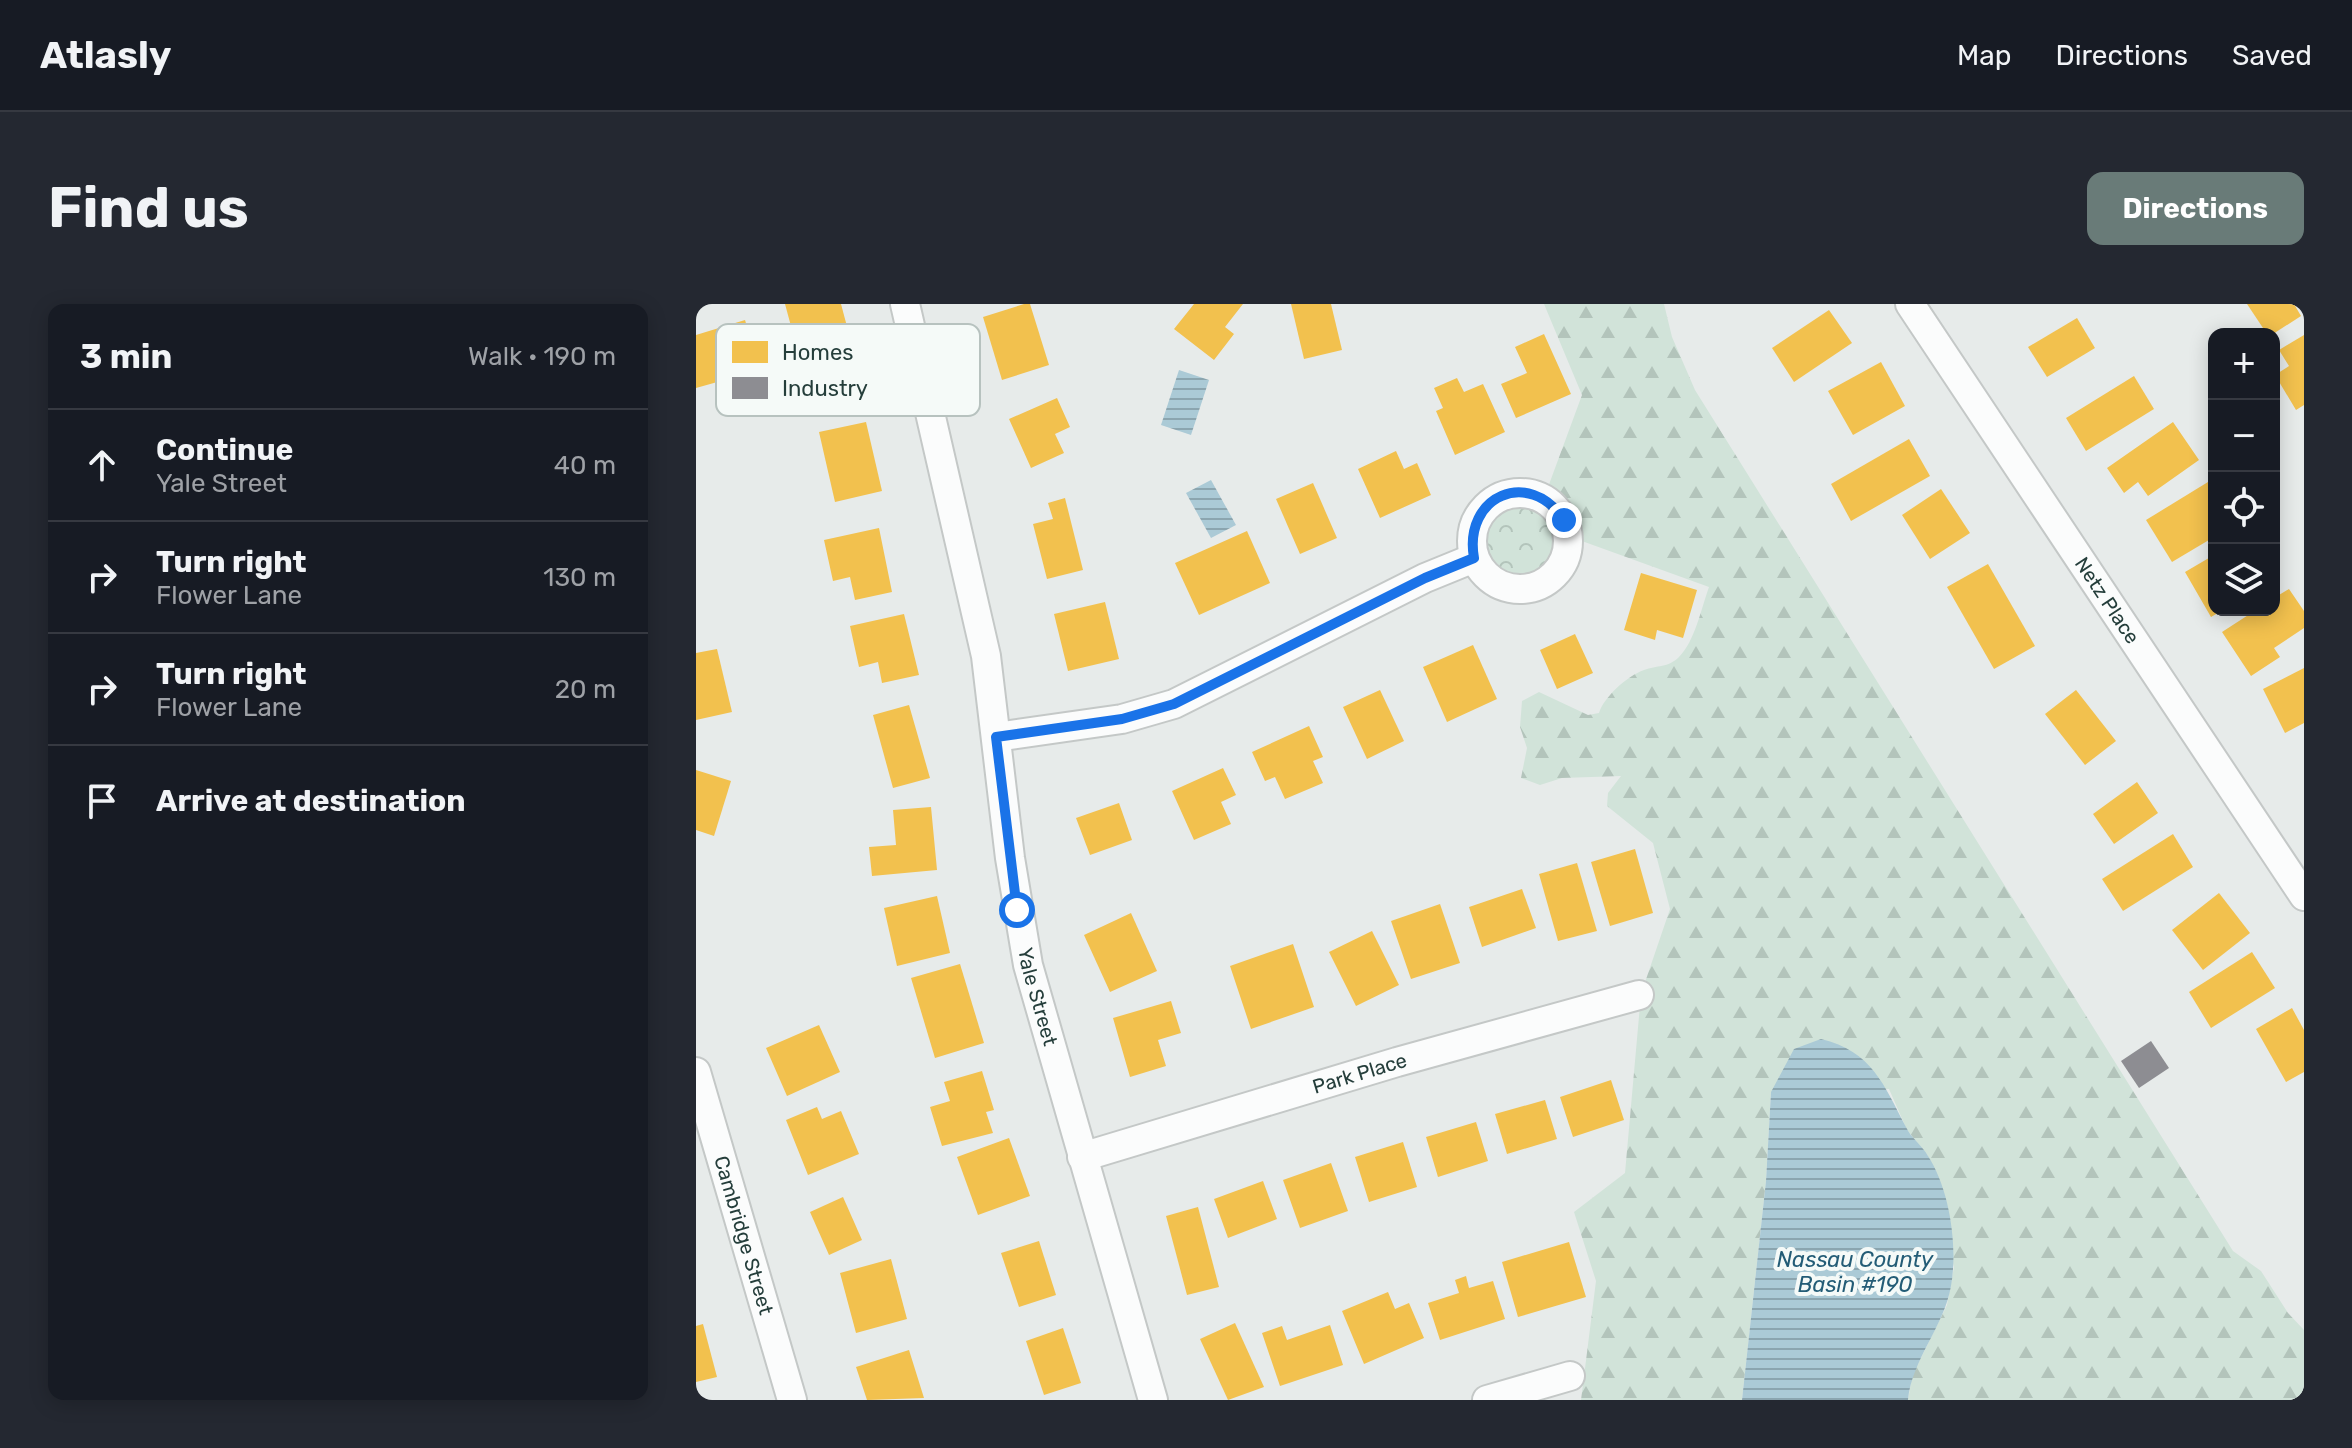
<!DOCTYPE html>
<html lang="en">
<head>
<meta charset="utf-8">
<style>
	:root { --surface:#171b24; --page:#242831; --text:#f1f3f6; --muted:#9ea1a6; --line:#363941; --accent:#697b78 }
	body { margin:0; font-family:Rubik,sans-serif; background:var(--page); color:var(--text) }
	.controls { position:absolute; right:24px; top:24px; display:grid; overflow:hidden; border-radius:16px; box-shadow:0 4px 20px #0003 }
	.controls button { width:72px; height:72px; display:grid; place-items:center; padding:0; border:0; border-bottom:2px solid var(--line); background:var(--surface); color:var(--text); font:40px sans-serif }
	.stop { position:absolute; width:24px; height:24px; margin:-18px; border:6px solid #1a73e8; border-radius:50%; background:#fff }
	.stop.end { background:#1a73e8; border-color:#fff; box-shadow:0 2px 8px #0008 }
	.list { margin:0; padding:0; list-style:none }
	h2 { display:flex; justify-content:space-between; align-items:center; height:104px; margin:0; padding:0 32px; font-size:34px }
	h2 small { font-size:26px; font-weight:400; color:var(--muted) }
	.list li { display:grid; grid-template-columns:52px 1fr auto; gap:24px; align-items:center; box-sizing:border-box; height:112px; padding:0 32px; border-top:2px solid var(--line) }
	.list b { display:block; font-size:30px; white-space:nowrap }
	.list p { margin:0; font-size:26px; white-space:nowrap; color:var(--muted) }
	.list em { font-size:26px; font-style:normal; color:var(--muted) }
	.icon { flex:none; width:44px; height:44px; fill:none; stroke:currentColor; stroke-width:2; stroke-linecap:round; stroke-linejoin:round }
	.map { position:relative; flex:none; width:1608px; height:1096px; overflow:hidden; border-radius:16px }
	header { display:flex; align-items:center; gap:48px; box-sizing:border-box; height:112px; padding:0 40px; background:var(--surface); border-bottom:2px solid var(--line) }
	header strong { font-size:38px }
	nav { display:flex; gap:44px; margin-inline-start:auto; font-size:28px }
	.intro { display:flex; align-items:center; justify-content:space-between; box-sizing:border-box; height:192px; padding:0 48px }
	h1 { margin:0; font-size:56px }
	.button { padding:20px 36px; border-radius:16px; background:var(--accent); color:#fff; font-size:28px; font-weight:700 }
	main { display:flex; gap:48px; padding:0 48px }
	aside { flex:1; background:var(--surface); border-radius:16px; box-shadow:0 4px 20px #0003 }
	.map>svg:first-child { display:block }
	.forest { fill:url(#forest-firs) }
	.park { fill:url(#park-crowns) }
	.water { fill:url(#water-rules) }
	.homes { fill:#f2c14e }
	.industry { fill:#8d8d92 }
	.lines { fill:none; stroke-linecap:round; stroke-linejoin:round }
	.street-casing { stroke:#c4c8c7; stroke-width:32 }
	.street { stroke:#fbfcfc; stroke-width:28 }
	.route { stroke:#1a73e8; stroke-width:10 }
	.labels { text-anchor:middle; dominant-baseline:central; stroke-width:8; stroke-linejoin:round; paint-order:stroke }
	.street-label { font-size:20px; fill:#253e3b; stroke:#f5faf8 }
	.water-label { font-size:22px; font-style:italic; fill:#235c76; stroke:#f5faf8 }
	.key { fill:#f5faf8; stroke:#b7c2bf; stroke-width:2 }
	.key-label { font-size:22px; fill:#253e3b }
</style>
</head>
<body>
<header>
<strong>Atlasly</strong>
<nav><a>Map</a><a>Directions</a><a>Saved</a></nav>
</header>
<div class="intro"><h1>Find us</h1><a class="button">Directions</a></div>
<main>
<aside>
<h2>3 min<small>Walk · 190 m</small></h2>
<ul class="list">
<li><svg class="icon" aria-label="ahead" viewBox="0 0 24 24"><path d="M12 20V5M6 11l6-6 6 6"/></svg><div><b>Continue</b><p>Yale Street</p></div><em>40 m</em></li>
<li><svg class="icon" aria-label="right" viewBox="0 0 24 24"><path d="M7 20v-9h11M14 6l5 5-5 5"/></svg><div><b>Turn right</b><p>Flower Lane</p></div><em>130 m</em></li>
<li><svg class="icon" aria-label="right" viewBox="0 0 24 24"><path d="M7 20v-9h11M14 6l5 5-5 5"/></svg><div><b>Turn right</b><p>Flower Lane</p></div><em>20 m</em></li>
<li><svg class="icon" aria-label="arrive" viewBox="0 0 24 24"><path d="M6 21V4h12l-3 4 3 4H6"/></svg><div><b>Arrive at destination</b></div></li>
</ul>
</aside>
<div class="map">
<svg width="1608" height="1096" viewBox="0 0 1608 1096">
	<defs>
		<pattern id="forest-firs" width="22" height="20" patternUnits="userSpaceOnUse" patternTransform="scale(2)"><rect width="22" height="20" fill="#d1e3d9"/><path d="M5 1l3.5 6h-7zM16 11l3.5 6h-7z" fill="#b3c4bb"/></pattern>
		<pattern id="park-crowns" width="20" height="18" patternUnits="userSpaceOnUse" patternTransform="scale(2)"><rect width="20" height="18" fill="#d1e3d9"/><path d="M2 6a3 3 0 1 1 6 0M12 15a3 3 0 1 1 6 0" fill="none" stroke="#b3c4bb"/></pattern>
		<pattern id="water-rules" width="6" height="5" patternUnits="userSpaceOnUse" patternTransform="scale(2)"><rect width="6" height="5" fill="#abcad6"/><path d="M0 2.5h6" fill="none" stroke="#8ba5af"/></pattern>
	</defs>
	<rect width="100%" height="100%" fill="#e7ebea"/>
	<path class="forest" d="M848,0H968L976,33L999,86L1537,947L1565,967L1592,1009L1608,1026V1096H1212L1216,1072L1251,1001L1258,963L1232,852L1211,826L1193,785L1075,788L1070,877L1046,1096H885L900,977L878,908L929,869L945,690L974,605L957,539L911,502L912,489L925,472L866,474L844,481L825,474L831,444L824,423L826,397L843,388L892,411L903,409C908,393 931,372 948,366C961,361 972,364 983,353C999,337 1005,305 1013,283L872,232L868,216L848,194L886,91Z"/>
	<circle class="park" cx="824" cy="237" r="48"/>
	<g class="water">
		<path d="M483,66L513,76L495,131L465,121Z"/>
		<path d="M515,176L540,221L515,234L490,189Z"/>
		<path d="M1125,735C1176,747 1188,781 1210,823C1215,834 1226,841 1232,852C1254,886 1262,943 1255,982C1248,1023 1216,1055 1212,1096H1046L1070,877L1075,788L1098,745Z"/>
	</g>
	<g class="homes">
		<path d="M89,0H145L161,60L109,74Z"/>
		<path d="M328,0H334L353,61L306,76L287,13Z"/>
		<path d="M498,0H547L529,23L538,30L518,56L478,25Z"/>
		<path d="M595,0H635L646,46L608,55Z"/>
		<path d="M1551,0H1598L1605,12L1577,30H1571Z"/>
		<path d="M1133,6L1156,39L1098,78L1076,44Z"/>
		<path d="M1381,14L1399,44L1351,73L1332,43Z"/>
		<path d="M49,16L64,66L0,84V31Z"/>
		<path d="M848,30L875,90L820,114L805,80L831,69L819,43Z"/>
		<path d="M1608,31V101L1600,106L1579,71L1593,62L1583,46Z"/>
		<path d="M1185,58L1209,102L1157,131L1132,87Z"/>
		<path d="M1438,72L1458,105L1390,147L1370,114Z"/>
		<path d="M761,74L768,88L787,80L809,128L759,151L740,107L747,104L738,84Z"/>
		<path d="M361,94L374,123L359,130L368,149L335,164L313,115Z"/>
		<path d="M170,118L186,187L139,198L123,128Z"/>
		<path d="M1477,118L1503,156L1452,192L1442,178L1428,189L1411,164Z"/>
		<path d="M1213,135L1234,172L1155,217L1135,180Z"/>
		<path d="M700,147L708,165L721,159L735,191L684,214L662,165Z"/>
		<path d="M1512,178L1518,188V233L1476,258L1450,216Z"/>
		<path d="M617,179L641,234L604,250L580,195Z"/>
		<path d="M1245,185L1274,229L1234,255L1206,211Z"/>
		<path d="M369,194L387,266L351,275L337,220L357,215L352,199Z"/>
		<path d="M183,224L196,288L159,296L154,273L137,277L128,236Z"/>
		<path d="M551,227L574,279L503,311L479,259Z"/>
		<path d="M1518,251V306H1527L1515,313L1489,268Z"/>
		<path d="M1292,260L1339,342L1298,365L1251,283Z"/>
		<path d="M945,269L1001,286L987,334L961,326L959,336L928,326Z"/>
		<path d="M1593,285L1608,307V324L1578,344L1584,353L1555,372L1526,328L1560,306H1578V294Z"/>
		<path d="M409,298L423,355L372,367L358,310Z"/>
		<path d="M208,310L223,371L186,379L182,358L163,363L154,322Z"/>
		<path d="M879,330L897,369L861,385L844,346Z"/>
		<path d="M777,341L801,395L751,418L727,363Z"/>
		<path d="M21,345L36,408L0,416V349Z"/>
		<path d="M1608,364V419L1589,429L1567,385Z"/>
		<path d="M684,386L708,437L671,455L647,403Z"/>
		<path d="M1380,386L1420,437L1389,461L1349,410Z"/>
		<path d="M213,401L234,474L197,484L177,411Z"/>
		<path d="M613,422L627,453L617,457L627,479L589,495L579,473L569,477L556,448Z"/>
		<path d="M527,464L540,491L525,498L535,520L498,536L476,487Z"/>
		<path d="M0,466L35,477L18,532L0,526Z"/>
		<path d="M1441,478L1462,509L1418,540L1397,510Z"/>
		<path d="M423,499L436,536L394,551L380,514Z"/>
		<path d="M235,503L241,566L176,572L173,543L200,541L197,506Z"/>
		<path d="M1477,530L1497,563L1427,607L1406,575Z"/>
		<path d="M939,545L957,609L914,622L895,558Z"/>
		<path d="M881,559L901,627L862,637L843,570Z"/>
		<path d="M826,585L840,624L786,643L773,603Z"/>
		<path d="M1523,589L1554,629L1507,666L1476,626Z"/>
		<path d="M241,592L254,649L201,662L188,604Z"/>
		<path d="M744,600L764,659L715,675L695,617Z"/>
		<path d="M435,609L461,667L414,688L388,631Z"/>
		<path d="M676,627L703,681L660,702L633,648Z"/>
		<path d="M597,640L618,703L555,725L534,662Z"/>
		<path d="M1556,648L1579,684L1515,724L1493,688Z"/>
		<path d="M264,660L288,739L239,754L215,674Z"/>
		<path d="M475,697L485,729L462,736L470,762L434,773L417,714Z"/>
		<path d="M1596,704L1608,726V768L1590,778L1560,725Z"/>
		<path d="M123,721L144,768L91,792L70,744Z"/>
		<path d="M286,767L298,806L290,808L297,829L246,842L234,803L254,797L248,778Z"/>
		<path d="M915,776L928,816L877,833L864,793Z"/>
		<path d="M849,796L861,835L811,850L799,810Z"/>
		<path d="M121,803L126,815L145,807L163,850L112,871L90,816Z"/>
		<path d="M780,818L792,857L742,873L730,833Z"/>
		<path d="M313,834L334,892L282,911L261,853Z"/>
		<path d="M707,838L721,883L673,898L659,853Z"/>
		<path d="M635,859L652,907L604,924L587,876Z"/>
		<path d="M567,877L581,915L532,934L518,895Z"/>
		<path d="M147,893L166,936L133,951L114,908Z"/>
		<path d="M502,903L523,983L491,991L470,912Z"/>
		<path d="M343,937L360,991L323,1003L305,949Z"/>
		<path d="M873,938L890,993L822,1013L806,958Z"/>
		<path d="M195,955L211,1015L160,1029L144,969Z"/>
		<path d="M770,972L773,984L797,977L809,1015L744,1036L732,999L763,989L759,976Z"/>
		<path d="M692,988L699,1005L713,999L728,1034L668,1060L646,1007Z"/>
		<path d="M539,1019L568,1083L532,1096L504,1035Z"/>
		<path d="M7,1020L21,1073L0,1078V1022Z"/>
		<path d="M634,1021L647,1061L584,1082L566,1029L586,1022L591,1036Z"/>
		<path d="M367,1024L385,1079L348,1091L330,1037Z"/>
		<path d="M213,1046L228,1094L171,1096L160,1063Z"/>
	</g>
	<path class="industry" d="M1455,737L1473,764L1443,784L1425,757Z"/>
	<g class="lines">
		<defs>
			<g id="street">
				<path id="s1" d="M209,0L290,352L314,554L332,661L457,1096"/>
				<path id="s2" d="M1214,0L1608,592"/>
				<circle cx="824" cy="237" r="48"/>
				<path d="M300,433L426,415L478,400L729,274L778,254"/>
				<path id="s3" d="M0,768L96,1096"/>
				<path id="s4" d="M386,853L701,758L943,691"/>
				<path d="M791,1096L874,1072"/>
			</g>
		</defs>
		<use href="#street" class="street-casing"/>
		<use href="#street" class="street"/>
	</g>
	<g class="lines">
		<path class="route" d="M321,606L300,433L426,415L478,400L729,274L778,254C767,192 833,163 868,216"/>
	</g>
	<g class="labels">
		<g class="street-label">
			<text stroke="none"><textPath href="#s2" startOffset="356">Netz Place</textPath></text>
			<text stroke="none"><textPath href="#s1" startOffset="706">Yale Street</textPath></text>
			<text stroke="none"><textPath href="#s4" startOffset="290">Park Place</textPath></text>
			<text stroke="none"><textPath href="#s3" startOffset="170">Cambridge Street</textPath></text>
		</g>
		<g class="water-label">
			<text x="1159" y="955">Nassau County<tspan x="1159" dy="25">Basin #190</tspan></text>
		</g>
	</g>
	<rect x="20" y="20" width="264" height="92" rx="12" class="key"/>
	<rect x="36" y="37" width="36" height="22" fill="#f2c14e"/>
	<rect x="36" y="73" width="36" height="22" fill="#8d8d92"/>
	<g class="key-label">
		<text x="86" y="56">Homes</text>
		<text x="86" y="92">Industry</text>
	</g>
</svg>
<div class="controls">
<button>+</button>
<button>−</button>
<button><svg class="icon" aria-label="locate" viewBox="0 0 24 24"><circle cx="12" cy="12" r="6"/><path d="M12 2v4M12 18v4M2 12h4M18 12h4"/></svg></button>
<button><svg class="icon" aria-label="layers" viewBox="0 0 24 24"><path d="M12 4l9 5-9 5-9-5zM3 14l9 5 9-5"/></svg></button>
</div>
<div class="stop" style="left:321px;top:606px"></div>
<div class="stop end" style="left:868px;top:216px"></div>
</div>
</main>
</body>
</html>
